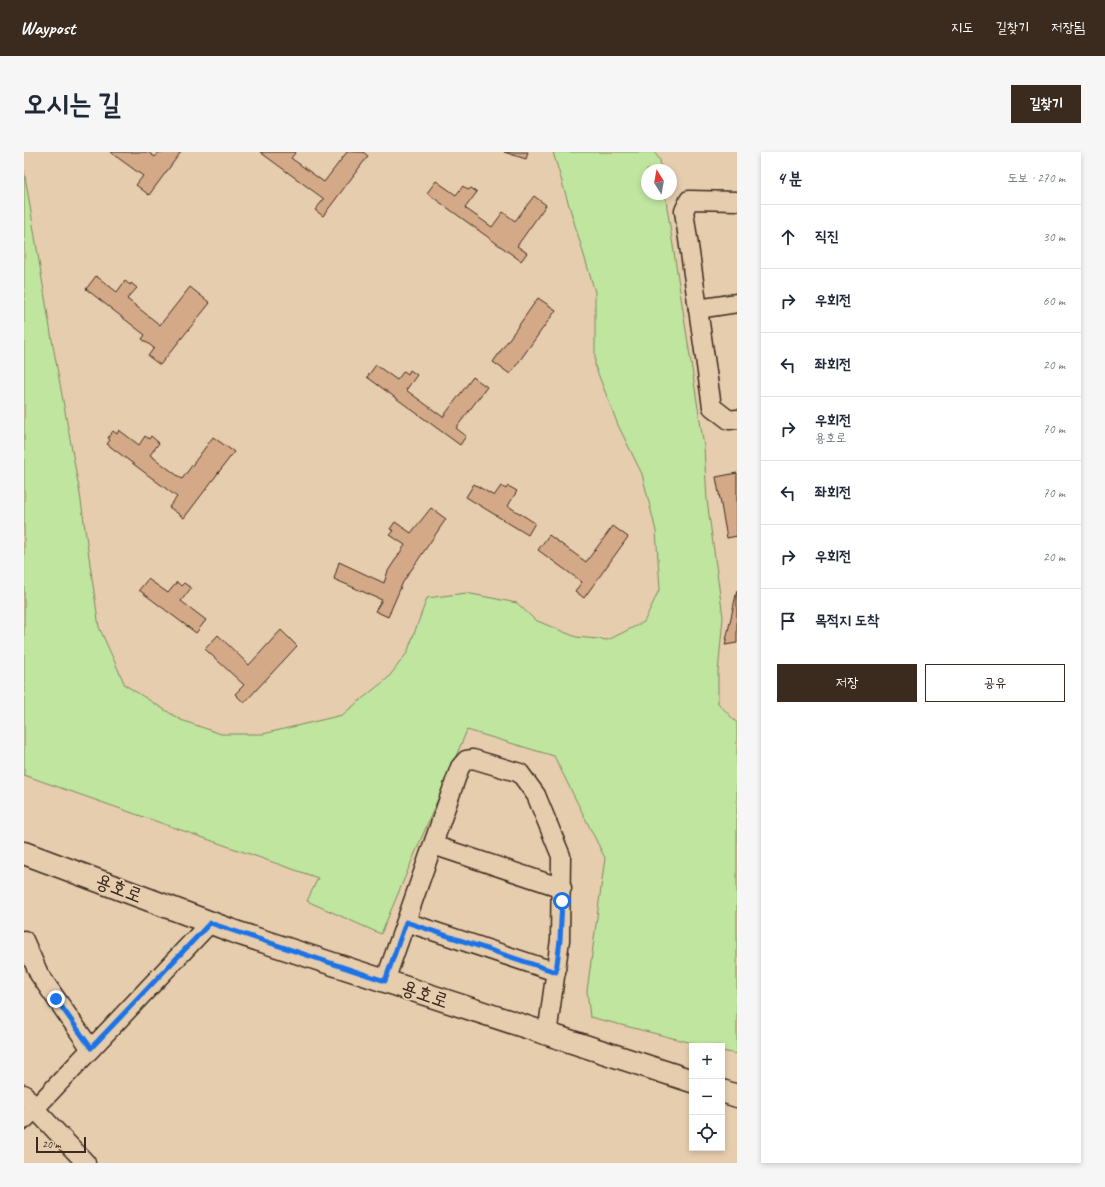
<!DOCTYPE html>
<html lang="ko">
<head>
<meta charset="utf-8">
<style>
	:root { --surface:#fff; --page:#f6f6f7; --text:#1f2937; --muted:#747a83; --line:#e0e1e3; --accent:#3b2a1e }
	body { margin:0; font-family:Caveat,"Poor Story",sans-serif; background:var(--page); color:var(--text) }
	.controls { position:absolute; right:12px; bottom:12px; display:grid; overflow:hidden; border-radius:0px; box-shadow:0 2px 6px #0003 }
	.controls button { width:36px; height:36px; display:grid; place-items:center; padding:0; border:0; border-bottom:1px solid var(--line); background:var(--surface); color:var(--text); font:20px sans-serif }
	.compass { position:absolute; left:617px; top:12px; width:36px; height:36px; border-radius:50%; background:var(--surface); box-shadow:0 2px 6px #0003; rotate:349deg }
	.scale { position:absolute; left:12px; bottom:10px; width:50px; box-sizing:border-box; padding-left:4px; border:2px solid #3b2a1e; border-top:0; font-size:11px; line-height:14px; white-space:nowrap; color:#3b2a1e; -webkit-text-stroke:3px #e6cdae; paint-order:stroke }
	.stop { position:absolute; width:12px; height:12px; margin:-9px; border:3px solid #1a73e8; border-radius:50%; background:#fff }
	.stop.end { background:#1a73e8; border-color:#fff; box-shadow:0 1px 4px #0008 }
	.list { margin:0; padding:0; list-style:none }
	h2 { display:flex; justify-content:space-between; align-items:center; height:52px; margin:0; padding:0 16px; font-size:17px }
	h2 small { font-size:13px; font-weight:400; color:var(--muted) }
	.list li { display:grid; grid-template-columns:26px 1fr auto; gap:12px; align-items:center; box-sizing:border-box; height:64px; padding:0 16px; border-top:1px solid var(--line) }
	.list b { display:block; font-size:15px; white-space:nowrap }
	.list p { margin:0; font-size:13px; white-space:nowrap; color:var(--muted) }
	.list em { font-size:13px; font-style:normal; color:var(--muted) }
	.actions { display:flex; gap:8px; padding:12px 16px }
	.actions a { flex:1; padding:9px 0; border:1px solid var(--accent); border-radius:0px; text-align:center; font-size:14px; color:var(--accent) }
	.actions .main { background:var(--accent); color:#fff }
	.icon { flex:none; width:22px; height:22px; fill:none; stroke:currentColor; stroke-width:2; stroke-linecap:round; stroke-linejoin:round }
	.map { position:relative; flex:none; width:713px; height:1011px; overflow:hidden; border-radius:0px }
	header { display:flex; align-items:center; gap:24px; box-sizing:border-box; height:56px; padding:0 20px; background:var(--accent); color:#fff }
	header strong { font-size:19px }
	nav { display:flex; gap:22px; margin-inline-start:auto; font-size:14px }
	.intro { display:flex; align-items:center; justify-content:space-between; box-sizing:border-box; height:96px; padding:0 24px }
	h1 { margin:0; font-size:28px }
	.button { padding:10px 18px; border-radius:0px; background:var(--accent); color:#fff; font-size:14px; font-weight:700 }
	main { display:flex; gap:24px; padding:0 24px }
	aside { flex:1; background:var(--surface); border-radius:0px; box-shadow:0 2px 6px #0003 }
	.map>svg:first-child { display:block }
	.green { fill:#bfe59f; stroke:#7d885e }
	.building { fill:#d4a988; stroke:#3b2a1e }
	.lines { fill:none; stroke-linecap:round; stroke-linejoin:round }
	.minor-casing { stroke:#3b2a1e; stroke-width:21 }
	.tertiary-casing { stroke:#3b2a1e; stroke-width:25 }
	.minor { stroke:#e6cdae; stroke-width:18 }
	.tertiary { stroke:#e6cdae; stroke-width:22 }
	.route { stroke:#1a73e8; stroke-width:5 }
	.labels { text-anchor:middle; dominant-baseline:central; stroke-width:4; stroke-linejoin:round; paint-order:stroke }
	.street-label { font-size:20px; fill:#3b2a1e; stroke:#e6cdae }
</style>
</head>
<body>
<header>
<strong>Waypost</strong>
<nav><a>지도</a><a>길찾기</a><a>저장됨</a></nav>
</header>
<div class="intro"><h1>오시는 길</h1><a class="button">길찾기</a></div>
<main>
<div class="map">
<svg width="713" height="1011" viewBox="0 0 713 1011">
	<rect width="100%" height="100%" fill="#e6cdae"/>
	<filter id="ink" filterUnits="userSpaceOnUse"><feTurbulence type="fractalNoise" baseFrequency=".025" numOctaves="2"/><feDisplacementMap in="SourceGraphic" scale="8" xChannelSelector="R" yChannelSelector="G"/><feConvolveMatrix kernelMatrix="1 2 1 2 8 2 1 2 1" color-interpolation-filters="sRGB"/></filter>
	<g filter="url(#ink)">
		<path class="green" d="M529,0H630L636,8L637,18H623V42H641L680,295L683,348L699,465L694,521V551L713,571V902L698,899V894H680L566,865L563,839L581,706L530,604L443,578L357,782L283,749L294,726L0,623V18L28,188L56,342L75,475L101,533L157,568L197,582H239L318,563L364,526L383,501L403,446L442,441L493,451L511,468L552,485L584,488L620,470L636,436L632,379L618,322L594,273L571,214V140Z"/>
		<g class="building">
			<path d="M86,0H124L131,5L135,0H157L125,43L112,33L119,24Z"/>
			<path d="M236,0H272L267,6L300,30L323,0H339L344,4L299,64L291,58L300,47Z"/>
			<path d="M480,0H504L502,7Z"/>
			<path d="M412,29L432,43L439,34L444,38L447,36L453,40L441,56L468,75L479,60L491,69L510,44L522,53L493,94L503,101L497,109L403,41Z"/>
			<path d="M72,124L93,140L101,129L106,133L107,131L113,136L103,147L136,173L166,135L186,151L136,213L124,204L130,196L118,187L121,183L62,137Z"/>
			<path d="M514,146L532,158L486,222L469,210Z"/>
			<path d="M352,213L373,228L380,219L384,222L386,218L393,223L382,238L419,265L449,225L463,235L432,276L442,284L436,293L343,225Z"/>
			<path d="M95,278L115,293L121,284L125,287L127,284L135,291L126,303L158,327L189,285L210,300L160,366L145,355L153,345L83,292L86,288L84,286L89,279L93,282Z"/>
			<path d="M713,321V384L703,386L692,325Z"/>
			<path d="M450,332L470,344L477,334L482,337L484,334L493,339L484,354L511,371L504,383L442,345Z"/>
			<path d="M407,356L422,367L379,430L364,465L351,459L358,448L310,427L315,410L360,431L364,419L381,393L366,383L370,379L366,377L371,370L387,381Z"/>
			<path d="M589,374L604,385L560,446L551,439L558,430L514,398L525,383L562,410Z"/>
			<path d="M124,427L144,441L153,430L157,434L160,431L167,436L157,449L182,468L172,481L115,438Z"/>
			<path d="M713,438V491L701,493Z"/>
			<path d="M257,478L273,494L220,551L211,542L220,533L181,497L194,483L225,513Z"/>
		</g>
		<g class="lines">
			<defs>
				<g id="minor">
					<path d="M713,49L665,48L660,59L688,255L705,268L713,267"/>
					<path d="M674,157L713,151"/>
					<path d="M409,693L538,736"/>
					<path d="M382,770L532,820"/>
					<path d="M0,788L15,822L67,897"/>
					<path d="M361,829L436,615L442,608L449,607L496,621L512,643L537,704L536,788L523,883"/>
					<path d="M0,942L10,956L62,1011"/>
					<path d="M0,968L186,771"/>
				</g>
				<g id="tertiary">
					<path d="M0,701L214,781L668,929"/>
					<path d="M698,939L713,944"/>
				</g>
			</defs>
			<use href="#minor" class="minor-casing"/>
			<use href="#tertiary" class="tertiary-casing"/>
			<use href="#minor" class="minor"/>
			<use href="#tertiary" class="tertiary"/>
		</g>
	</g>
	<g class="lines" filter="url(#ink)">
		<path class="route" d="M32,847L67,896L186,771L361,829L382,770L532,820L536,788L538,749"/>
	</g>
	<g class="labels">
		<g class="street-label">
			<text transform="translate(95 736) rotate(21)">용호로</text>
			<text transform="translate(401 842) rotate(19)">용호로</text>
		</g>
	</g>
</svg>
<div class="controls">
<button>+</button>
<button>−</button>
<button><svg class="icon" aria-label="locate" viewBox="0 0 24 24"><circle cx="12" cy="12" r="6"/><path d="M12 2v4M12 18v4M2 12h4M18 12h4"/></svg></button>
</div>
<svg class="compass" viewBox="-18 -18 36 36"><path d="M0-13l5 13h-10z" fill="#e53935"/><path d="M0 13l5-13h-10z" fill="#747a83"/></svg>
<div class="scale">20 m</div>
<div class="stop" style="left:538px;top:749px"></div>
<div class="stop end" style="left:32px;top:847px"></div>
</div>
<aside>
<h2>4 분<small>도보 · 270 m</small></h2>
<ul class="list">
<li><svg class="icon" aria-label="ahead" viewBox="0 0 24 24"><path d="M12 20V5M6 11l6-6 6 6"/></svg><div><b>직진</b></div><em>30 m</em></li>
<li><svg class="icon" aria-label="right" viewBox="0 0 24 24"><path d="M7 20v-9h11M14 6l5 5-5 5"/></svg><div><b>우회전</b></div><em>60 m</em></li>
<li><svg class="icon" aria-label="left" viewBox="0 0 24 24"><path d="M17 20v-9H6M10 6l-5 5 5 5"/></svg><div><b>좌회전</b></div><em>20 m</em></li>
<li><svg class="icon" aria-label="right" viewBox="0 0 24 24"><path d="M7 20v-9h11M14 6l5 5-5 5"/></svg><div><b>우회전</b><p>용호로</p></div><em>70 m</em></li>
<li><svg class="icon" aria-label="left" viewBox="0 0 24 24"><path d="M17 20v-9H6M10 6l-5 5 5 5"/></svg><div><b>좌회전</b></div><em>70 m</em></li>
<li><svg class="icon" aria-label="right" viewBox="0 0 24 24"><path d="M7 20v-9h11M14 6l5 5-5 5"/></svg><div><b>우회전</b></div><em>20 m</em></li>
<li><svg class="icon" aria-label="arrive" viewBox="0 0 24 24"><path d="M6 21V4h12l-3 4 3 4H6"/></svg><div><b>목적지 도착</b></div></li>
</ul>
<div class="actions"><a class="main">저장</a><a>공유</a></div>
</aside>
</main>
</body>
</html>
